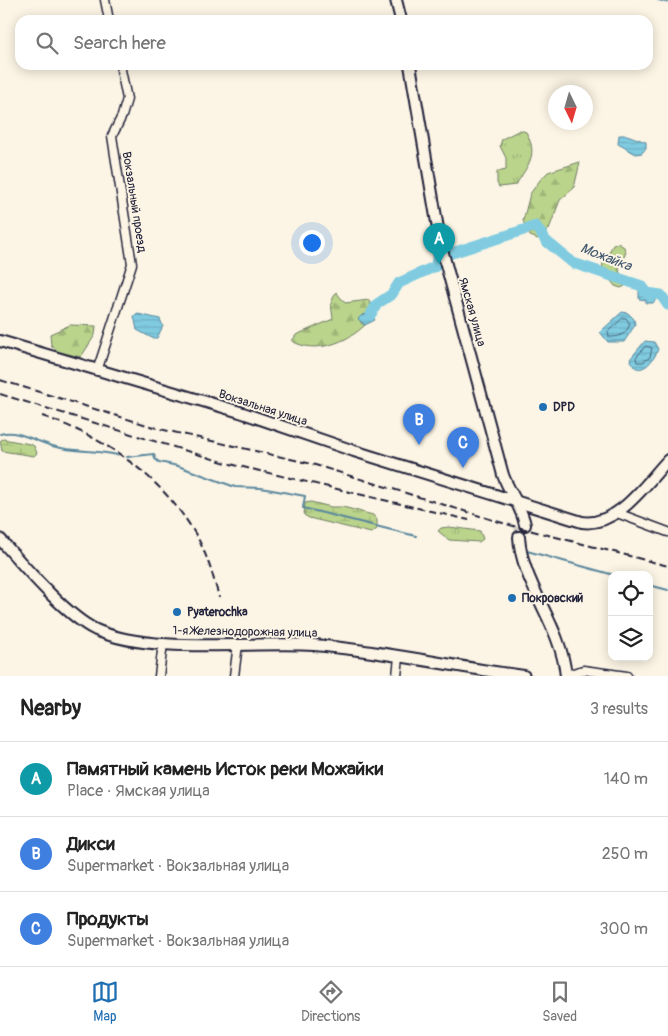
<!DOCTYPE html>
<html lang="en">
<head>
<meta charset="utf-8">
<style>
	:root { --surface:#fff; --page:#f2f2f2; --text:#222; --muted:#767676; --line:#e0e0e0; --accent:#1f6fb2 }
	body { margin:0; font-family:Pangolin,sans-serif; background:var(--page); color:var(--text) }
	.controls { position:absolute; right:15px; bottom:15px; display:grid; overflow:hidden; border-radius:10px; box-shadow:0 2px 12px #0003 }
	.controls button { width:45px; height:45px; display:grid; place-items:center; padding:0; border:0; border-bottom:1px solid var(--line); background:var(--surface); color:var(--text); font:25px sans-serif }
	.compass { position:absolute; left:548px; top:85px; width:45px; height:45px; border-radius:50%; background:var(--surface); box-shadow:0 2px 12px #0003; rotate:175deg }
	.you { position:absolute; left:311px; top:242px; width:18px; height:18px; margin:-12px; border:4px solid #fff; border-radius:50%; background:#1a73e8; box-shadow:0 0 0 8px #1a73e833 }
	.badge { display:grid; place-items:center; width:32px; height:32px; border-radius:50%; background:var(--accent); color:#fff; font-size:16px; font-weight:700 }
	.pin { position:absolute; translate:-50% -41px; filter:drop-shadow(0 1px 2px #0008) }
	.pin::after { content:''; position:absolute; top:26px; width:18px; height:15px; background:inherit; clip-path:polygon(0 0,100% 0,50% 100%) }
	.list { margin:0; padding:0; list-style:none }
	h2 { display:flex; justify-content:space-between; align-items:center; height:65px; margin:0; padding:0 20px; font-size:21px }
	h2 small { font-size:16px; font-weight:400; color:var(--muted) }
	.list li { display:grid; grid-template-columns:32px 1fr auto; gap:15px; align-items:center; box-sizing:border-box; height:75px; padding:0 20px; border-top:1px solid var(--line) }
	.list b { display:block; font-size:19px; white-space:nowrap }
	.list p { margin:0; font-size:16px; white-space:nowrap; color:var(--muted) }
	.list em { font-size:16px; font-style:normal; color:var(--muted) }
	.icon { flex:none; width:28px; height:28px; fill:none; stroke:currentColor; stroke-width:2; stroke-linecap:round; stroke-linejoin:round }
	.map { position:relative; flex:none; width:668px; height:676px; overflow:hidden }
	.search { position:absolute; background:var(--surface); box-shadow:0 2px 12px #0003; left:15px; right:15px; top:15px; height:55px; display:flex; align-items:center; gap:12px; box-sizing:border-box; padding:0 18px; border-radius:15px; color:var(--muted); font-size:19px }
	.sheet { height:290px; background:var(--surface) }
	nav { display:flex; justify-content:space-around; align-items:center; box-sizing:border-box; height:70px; border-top:1px solid var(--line); background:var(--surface); font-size:14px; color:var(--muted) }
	nav a { display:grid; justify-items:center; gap:2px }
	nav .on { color:var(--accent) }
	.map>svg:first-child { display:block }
	.grass { fill:url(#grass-tufts); stroke:#6e7b63 }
	.forest { fill:url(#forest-firs); stroke:#6e7b63 }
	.wetland { fill:url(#wetland-marsh); stroke:#6e7b63 }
	.water { fill:url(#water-rules); stroke:#5a879e }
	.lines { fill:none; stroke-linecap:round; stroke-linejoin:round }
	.shore { stroke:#48667d; stroke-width:1 }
	.stream { stroke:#5a879e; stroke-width:2 }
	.river { stroke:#80cbe0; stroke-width:11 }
	.major-tunnel { stroke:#d0cbc3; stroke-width:10; stroke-dasharray:10 5; stroke-linecap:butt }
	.minor-casing { stroke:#22223b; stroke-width:11 }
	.major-casing { stroke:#22223b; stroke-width:14 }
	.minor { stroke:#fcf5e5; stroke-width:8 }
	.major { stroke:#fcf5e5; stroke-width:10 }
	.rail { stroke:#22223b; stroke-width:2; stroke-dasharray:8 4; stroke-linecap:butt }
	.poi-dot { fill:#1f6fb2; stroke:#fcf5e5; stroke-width:2 }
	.labels { text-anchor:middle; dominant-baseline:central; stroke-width:4; stroke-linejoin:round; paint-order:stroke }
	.street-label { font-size:12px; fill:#22223b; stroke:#fcf5e5 }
	.poi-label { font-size:12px; font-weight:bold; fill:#22223b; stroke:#fcf5e5; text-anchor:start }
	.water-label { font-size:14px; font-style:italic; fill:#3e556d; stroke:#fcf5e5 }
</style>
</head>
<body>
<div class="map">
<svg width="668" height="676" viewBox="0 0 668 676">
	<defs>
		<pattern id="grass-tufts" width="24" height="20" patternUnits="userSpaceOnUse" patternTransform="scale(1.25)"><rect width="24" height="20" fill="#bad48b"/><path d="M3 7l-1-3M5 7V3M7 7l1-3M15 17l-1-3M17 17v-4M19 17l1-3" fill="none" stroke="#a0b679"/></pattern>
		<pattern id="forest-firs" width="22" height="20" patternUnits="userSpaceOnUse" patternTransform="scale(1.25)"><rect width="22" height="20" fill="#bad48b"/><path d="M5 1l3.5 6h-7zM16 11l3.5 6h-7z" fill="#a0b679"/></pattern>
		<pattern id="wetland-marsh" width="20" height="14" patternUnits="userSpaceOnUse" patternTransform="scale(1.25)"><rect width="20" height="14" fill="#bad48b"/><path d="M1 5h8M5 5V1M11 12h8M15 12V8" fill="none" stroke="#a0b679"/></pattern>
		<pattern id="water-rules" width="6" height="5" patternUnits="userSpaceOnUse" patternTransform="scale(1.25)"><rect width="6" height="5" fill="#80cbe0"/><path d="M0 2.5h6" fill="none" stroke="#6eaec1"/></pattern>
	</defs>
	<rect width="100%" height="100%" fill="#fcf5e5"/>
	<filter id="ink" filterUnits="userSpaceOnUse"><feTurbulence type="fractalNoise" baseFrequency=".02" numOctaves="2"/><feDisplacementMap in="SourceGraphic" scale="10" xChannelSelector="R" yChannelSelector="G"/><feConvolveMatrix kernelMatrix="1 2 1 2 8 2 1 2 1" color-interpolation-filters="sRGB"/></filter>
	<g filter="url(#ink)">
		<g class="grass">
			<path d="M520,130L526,132C539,156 528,164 516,185L499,187L497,183V172L506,170V158L500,146L502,139Z"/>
			<path d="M618,243L624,247L626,252L619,270L625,286L621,288L615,286L602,270L603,263L613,245Z"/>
			<path d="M449,527L480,531L483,539L479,542L449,540L438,531L441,528Z"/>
		</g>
		<g class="forest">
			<path d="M580,162L574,188L560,200L549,229L538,239L530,236L523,221L530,194L540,180L548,172Z"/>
			<path d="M336,292L345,303L369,300L371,306L368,314L362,315L361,323L365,325C348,342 315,355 292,341L296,335L333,319L331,303Z"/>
			<path d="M70,325L96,326L95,335L81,357L59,352L51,345L50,334Z"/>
		</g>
		<g class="wetland">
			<path d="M3,439L30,444L34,446L37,453L34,456L2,451L0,441Z"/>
			<path d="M311,502L331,507H343L373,515L377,520V529L371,533L309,518L304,515L305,503Z"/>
		</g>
		<g class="water">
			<path d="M619,135H627L646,142V148L642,153L636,154L618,144Z"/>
			<path d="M642,286L656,292L657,298L653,303H646V300L639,299V288Z"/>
			<path d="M622,312L628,313L634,319L635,325L624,342H608L600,332Z"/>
			<path d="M138,314L160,319L163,326L157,338H152L137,330L134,316Z"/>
			<path d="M371,314L375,320L365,325L358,319L362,315Z"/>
			<path d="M645,341L654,342L658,349C654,362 637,380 630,359Z"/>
		</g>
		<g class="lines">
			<g class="shore">
				<path d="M623,318H626L630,324C625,335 621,337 609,337L608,332Z"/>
				<path d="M646,346L652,348L650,357L643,362H637L636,358Z"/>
			</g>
			<g class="stream">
				<path d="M658,0L668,2"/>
				<path d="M0,434C15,430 27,437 41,442C66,453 91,449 117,455"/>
				<path d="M127,457L154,454L155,459L159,462L178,466L235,487L261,488L305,496L303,508L416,536"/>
				<path d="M527,551L614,575"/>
				<path d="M649,585L668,590"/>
			</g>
			<g class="river">
				<path d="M452,253L536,226L546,241L573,263L642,286L647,293L661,295L668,305"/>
				<path d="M371,314L377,304L392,294L399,283L436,266L437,258L439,257"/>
			</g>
			<path class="major-tunnel" d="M519,537L520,524"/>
			<defs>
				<g id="minor">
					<path d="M105,0L109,20"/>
					<path d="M97,371L132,264L112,136L122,116L127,99L120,65"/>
					<path d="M617,513L668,532"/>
					<path d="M566,675L583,670L627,676"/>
					<path d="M159,676L163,643"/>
					<path d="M234,676L238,644"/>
					<path d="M397,676L399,657"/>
				</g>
				<g id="major">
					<path d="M396,0L401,20"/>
					<path d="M410,65L441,246L503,475C509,492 522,507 525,525"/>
					<path d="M0,341L240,412L354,451L582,522C618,527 646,483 668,460"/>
					<path d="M519,537C522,585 561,624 566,676"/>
					<path d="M0,539C23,565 66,616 96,630C153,655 251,641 314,645C385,651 454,667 524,676"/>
				</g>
			</defs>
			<use href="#minor" class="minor-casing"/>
			<use href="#major" class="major-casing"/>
			<use href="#minor" class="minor"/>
			<use href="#major" class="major"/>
			<g class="rail">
				<path d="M0,380L160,429L312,464L506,524L668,566"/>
				<path d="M0,394L226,463L469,520"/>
				<path d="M42,416C105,437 162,477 196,535C207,554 213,576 219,597"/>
			</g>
		</g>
	</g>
	<g class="poi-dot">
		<circle cx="543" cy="407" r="5"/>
		<circle cx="512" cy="598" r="5"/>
		<circle cx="177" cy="612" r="5"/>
	</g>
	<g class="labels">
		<g class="street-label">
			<text transform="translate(134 202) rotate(81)">Вокзальный проезд</text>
			<text transform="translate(472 312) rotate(74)">Ямская улица</text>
			<text transform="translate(263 408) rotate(18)">Вокзальная улица</text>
			<text transform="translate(245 632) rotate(1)">1-я Железнодорожная улица</text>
		</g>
		<g class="poi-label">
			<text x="553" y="407">DPD</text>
			<text x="522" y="598">Покровский</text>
			<text x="187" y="612">Pyaterochka</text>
		</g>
		<g class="water-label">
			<text transform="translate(606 257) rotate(21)">Можайка</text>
		</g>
	</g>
</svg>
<div class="controls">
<button><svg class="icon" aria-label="locate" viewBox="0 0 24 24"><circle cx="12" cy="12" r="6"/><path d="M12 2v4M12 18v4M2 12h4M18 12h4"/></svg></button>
<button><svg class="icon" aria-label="layers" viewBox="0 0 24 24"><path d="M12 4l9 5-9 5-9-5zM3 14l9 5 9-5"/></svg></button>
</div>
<svg class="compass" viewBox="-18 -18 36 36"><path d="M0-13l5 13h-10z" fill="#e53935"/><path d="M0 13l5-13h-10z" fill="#767676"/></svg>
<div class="you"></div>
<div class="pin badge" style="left:439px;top:264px;background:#0f9aa8">A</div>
<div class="pin badge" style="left:419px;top:445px;background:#3f7fe0">B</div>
<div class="pin badge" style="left:463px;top:468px;background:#3f7fe0">C</div>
<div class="search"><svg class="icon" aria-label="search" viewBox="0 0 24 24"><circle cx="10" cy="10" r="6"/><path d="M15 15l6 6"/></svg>Search here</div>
</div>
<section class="sheet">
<h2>Nearby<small>3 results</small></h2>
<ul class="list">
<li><span class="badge" style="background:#0f9aa8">A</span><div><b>Памятный камень Исток реки Можайки</b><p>Place · Ямская улица</p></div><em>140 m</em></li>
<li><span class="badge" style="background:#3f7fe0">B</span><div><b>Дикси</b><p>Supermarket · Вокзальная улица</p></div><em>250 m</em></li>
<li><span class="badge" style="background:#3f7fe0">C</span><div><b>Продукты</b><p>Supermarket · Вокзальная улица</p></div><em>300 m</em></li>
</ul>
</section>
<nav>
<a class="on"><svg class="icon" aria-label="map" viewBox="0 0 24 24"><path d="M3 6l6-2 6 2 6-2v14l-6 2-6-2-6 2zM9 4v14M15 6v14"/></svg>Map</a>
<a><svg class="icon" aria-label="directions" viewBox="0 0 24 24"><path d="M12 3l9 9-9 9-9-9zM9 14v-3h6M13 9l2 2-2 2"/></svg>Directions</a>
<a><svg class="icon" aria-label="saved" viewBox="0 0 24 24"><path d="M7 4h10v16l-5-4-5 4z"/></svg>Saved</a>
</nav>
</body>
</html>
